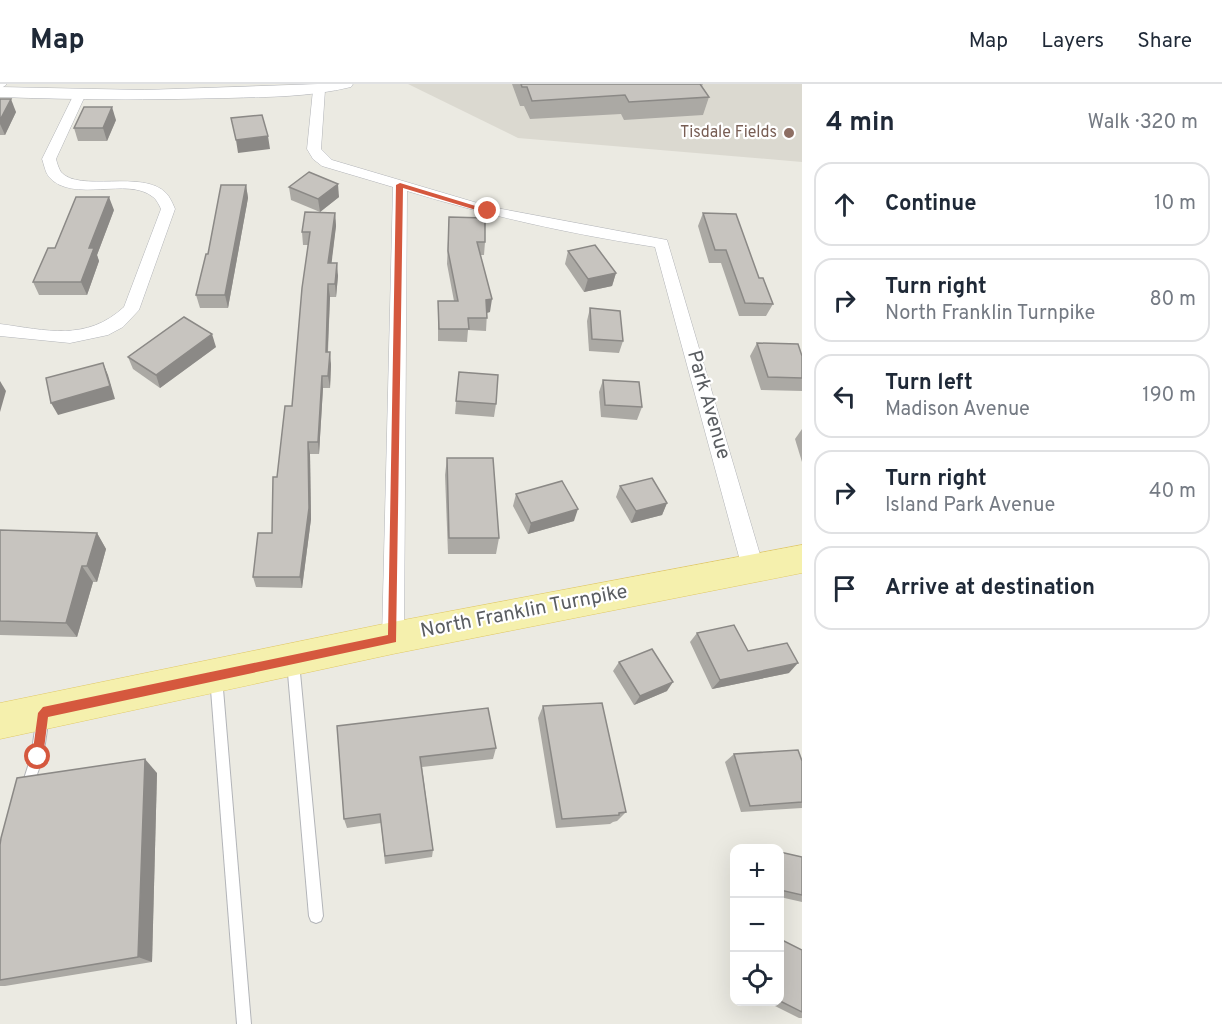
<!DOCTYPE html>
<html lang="en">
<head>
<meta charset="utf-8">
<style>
	:root { --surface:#fff; --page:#f2f2f3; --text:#1f2937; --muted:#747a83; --line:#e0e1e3 }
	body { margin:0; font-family:Overpass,sans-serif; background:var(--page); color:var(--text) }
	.controls { position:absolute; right:18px; bottom:18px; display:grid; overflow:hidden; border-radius:12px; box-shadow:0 6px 24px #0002 }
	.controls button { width:54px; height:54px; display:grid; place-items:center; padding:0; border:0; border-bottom:2px solid var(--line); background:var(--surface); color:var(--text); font:30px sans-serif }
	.stop { position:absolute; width:18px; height:18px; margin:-14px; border:4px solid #d5583e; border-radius:50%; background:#fff }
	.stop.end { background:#d5583e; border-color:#fff; box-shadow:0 2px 6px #0008 }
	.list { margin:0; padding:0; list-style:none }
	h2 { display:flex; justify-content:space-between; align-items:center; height:78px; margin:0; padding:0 24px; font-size:26px }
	h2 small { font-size:20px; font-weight:400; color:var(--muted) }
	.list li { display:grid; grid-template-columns:39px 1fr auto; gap:18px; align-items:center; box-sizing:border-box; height:84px; margin:0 12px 12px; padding:0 12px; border:2px solid var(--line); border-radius:18px }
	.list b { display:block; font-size:22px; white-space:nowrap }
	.list p { margin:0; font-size:20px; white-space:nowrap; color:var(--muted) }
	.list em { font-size:20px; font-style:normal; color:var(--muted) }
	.icon { flex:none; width:33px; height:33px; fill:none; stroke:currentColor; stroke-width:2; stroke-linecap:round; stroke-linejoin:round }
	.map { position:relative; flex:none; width:802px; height:940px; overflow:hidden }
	header { display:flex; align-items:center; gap:36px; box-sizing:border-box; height:84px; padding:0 30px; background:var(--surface); border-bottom:2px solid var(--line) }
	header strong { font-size:28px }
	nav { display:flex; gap:33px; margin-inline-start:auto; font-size:21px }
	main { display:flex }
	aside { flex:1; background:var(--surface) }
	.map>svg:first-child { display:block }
	.education { fill:#dbd9d0 }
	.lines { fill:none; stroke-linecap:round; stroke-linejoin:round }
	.service-casing { stroke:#b2b4b8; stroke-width:2 }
	.minor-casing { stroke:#b2b4b8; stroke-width:1 }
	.tertiary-casing { stroke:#b2b4b8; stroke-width:1 }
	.primary-casing { stroke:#e1c966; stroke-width:1 }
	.service { fill:#fff; fill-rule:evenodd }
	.minor { fill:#fff; fill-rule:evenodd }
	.tertiary { fill:#fff; fill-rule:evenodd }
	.primary { fill:#f5f0ad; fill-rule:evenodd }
	.wall { fill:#aba9a4 }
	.shaded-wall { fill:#8b8986 }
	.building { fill:#c7c4bf; stroke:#8b8986; stroke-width:1.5 }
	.route { fill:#d5583e }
	.education-dot { fill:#8d6e63; stroke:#fff; stroke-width:2 }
	.labels { text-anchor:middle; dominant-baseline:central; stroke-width:4.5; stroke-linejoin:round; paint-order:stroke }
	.far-education-label { font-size:16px; fill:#785e54; stroke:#fff; text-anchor:end }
	.street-label { font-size:20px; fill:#5a5d61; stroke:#fff }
</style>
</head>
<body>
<header>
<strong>Map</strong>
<nav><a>Map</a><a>Layers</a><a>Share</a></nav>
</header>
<main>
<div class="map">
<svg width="802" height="940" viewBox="0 0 802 940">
	<rect width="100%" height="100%" fill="#ebeae2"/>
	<path class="education" d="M408,0H802V78L518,54Z"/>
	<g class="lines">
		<defs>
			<g id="service">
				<path d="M293,573L297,574L299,578L323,832L321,837L316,839L311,837L309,832L287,578L289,574Z"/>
				<path d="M216,588L220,589L222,593L251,940H237L210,593L212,589Z"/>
				<path d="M43,626L47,628L49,632L43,673L31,708L27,710L23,708L21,704L31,673L37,632L39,628Z"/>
			</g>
			<g id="minor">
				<path d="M0,0H6V1L0,5Z"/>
				<path d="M319,2L325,6L321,65L332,76L491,123L667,156L764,484L761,490L753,493L745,490L742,484L655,163C570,150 489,132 407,107L404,554L401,561L393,564L385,561L382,554L393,103L322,82L313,75L307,65L313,6Z"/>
				<path d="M79,8L85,12L56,75C57,79 59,85 61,88C79,109 143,85 166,109C170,113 173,120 175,125L139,226L123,243L108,251L70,259L0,252V240C46,246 86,258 124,223L161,125C159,121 157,116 153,113C128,92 73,120 49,93C45,88 44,80 42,75L73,12Z"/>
			</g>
			<path id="tertiary" d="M318,0H353L351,3C310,13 269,13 228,14C152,16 76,16 0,13V3L144,6Z"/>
			<path id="primary" d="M802,461V489L393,570L0,655V619L393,538Z"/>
		</defs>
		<use href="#service" class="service-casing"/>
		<use href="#minor" class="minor-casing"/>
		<use href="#tertiary" class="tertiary-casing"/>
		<use href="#primary" class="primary-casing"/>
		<use href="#service" class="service"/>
		<use href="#minor" class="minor"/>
		<use href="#tertiary" class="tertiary"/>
		<use href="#primary" class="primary"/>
	</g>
	<g class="wall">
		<path d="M512,0H703L702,2L709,13L703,31L624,36L621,30L530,35L524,22H520Z"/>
		<path d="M0,15L16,28L5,51H0Z"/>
		<path d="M116,36L107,57H78L74,44Z"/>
		<path d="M246,101L248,114L228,224H200L196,211L208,170Z"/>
		<path d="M289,103L339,113L320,128L291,116Z"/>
		<path d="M114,126L97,171L99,177L87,211H39L33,198L55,164Z"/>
		<path d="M335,129L336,142L331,179L338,192L336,213H330L328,268L331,281L330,304H323L319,370H310L311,435L302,504L256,503L253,493L272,449L277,393L292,322L308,161H303L302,148Z"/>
		<path d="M703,129L759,194L773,220L766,232H739L721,179H709L698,142Z"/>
		<path d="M449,133L485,158L484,171H480L490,228L487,229L486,247L468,246L467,258L438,257V217H454L447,180Z"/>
		<path d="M568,167L616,189L612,202L584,208L565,180Z"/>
		<path d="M590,224L623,257L619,269L589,267L587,237Z"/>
		<path d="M757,259L802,272V307L761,306L750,272Z"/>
		<path d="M216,263L160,304L133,285L128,273Z"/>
		<path d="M459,288L496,320L494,333L455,330Z"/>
		<path d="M603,296L642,323L637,336L601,333L599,308Z"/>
		<path d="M802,345V378L795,355Z"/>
		<path d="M447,374L499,454L496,470H448L445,391Z"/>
		<path d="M620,402L667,419L662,431L631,439L616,413Z"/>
		<path d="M516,410L574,437L528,450L513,422Z"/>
		<path d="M0,446L97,449L106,465L97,498H93L77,553L0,551Z"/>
		<path d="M697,549L748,567L789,589L712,605L690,558Z"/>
		<path d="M619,578L667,607L634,621L613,587Z"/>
		<path d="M543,622L626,728L617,737L613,738L610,740L556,744L538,634Z"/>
		<path d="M337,642L496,664L493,675L422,683L433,766L432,773L385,780L381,739L347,744L344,735Z"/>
		<path d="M734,670L802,677V724L741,728L725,678Z"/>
		<path d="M157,689L152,878L5,902H0V761Z"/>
		<path d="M780,768L802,773V818L780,813Z"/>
		<path d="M780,855L802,866V934H799L767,918H780Z"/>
	</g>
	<g class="shaded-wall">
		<path d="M11,15L16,28L5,51L0,40V36Z"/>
		<path d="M112,23L116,36L107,57L103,44Z"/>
		<path d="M268,52L270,65L238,69L236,56Z"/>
		<path d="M338,100L339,113L320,128L318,115Z"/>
		<path d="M246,101L248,114L228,224L225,211Z"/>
		<path d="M109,113L114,126L97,171L99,177L87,211L81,198L89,164Z"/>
		<path d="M335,129L336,142L330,192L328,179Z"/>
		<path d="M337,179L338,192L336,213L335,200Z"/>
		<path d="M616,189L612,202L584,208L588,195Z"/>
		<path d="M328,200L330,213L327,281L326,268Z"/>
		<path d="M492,215L490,228L485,229L486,216Z"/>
		<path d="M212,250L216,263L160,304L156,291Z"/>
		<path d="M330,268L331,281L330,304L328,292Z"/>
		<path d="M103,279L108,291L115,315L58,331L51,319Z"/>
		<path d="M322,292L323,304L319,370L318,358Z"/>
		<path d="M0,297L6,307L0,328Z"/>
		<path d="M308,358L310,370L311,435L302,504L300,493Z"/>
		<path d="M667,419L662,431L631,439L636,427Z"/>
		<path d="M578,425L574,437L528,450L531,439Z"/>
		<path d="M97,449L106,465L97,498L87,482Z"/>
		<path d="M82,482L93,498L77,553L66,539Z"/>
		<path d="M798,579L789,589L712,605L720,596Z"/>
		<path d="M673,598L667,607L634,621L640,612Z"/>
		<path d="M145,675L157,689L152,878L138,873Z"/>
	</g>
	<g class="building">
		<path d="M521,0H700L709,13L629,18L625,11L532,17L527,3H522Z"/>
		<path d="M0,15H11L0,36Z"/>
		<path d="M84,23H112L103,44H74Z"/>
		<path d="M262,31L268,52L236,56L231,34Z"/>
		<path d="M309,88L338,100L318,115L289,103Z"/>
		<path d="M221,101H246L225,211H196L206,170H208Z"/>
		<path d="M76,113H109L89,164H94L81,198H33L48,164H55Z"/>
		<path d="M305,128L335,129L328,179H337L335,200H328L326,268H330L328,292H322L318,358H308L309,424L300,493H253L258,449H272L273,393H277L285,322H292L302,204L310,148H302Z"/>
		<path d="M703,129L736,130L759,194H763L773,220L745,219L726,166H715Z"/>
		<path d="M449,133L485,134V158H477L492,215L486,216L487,234H468L469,245H439L438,217H458L448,167Z"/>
		<path d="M595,161L616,189L588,195L568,167Z"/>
		<path d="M590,224L620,227L623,257L592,255Z"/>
		<path d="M184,233L212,250L156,291L128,273Z"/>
		<path d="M757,259L798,260L802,272V294L768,293Z"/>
		<path d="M103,279L110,302L51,319L46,294Z"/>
		<path d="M459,288L498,291L496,320L456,317Z"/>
		<path d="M603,296L639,298L642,323L605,321Z"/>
		<path d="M447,374H493L499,454H449Z"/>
		<path d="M652,394L667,419L636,427L620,402Z"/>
		<path d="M562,397L578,425L531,439L516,410Z"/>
		<path d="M0,446L97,449L87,482H82L66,539L0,537Z"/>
		<path d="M734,541L748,567L787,559L798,579L720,596L697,549Z"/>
		<path d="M652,565L673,598L640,612L619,578Z"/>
		<path d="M602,619L626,728L619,729V731L562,735L543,622Z"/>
		<path d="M488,624L496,664L420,673L433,766L385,772L380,730L344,735L337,642Z"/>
		<path d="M798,666L802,677V718L750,722L734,670Z"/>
		<path d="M145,675L138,873L0,896V761L1,754L17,694Z"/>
		<path d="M780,768L802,773V811L780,806Z"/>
		<path d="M780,855L802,866V928L780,917Z"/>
	</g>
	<path class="route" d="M400,99L492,127L486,129L403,104L396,558L48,633L43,673L38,678L33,677L32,673L38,629L43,623L388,551L396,101Z"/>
	<circle class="education-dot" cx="789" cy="49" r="6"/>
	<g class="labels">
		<g class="far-education-label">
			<text x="777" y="49">Tisdale Fields</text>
		</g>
		<g class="street-label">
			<text transform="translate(708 321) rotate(74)">Park Avenue</text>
			<text transform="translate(524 528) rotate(-11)">North Franklin Turnpike</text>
		</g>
	</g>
</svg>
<div class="controls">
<button>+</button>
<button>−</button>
<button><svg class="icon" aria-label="locate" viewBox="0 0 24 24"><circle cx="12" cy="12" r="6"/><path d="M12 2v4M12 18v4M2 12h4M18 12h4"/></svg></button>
</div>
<div class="stop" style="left:38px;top:673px"></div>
<div class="stop end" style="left:488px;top:127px"></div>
</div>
<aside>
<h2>4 min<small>Walk · 320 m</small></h2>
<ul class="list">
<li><svg class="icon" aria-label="ahead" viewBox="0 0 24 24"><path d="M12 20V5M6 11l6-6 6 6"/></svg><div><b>Continue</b></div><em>10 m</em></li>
<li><svg class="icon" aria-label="right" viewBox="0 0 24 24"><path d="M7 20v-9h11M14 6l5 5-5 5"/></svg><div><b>Turn right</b><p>North Franklin Turnpike</p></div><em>80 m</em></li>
<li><svg class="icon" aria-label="left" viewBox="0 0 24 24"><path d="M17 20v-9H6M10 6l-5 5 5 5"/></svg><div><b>Turn left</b><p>Madison Avenue</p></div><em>190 m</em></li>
<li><svg class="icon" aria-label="right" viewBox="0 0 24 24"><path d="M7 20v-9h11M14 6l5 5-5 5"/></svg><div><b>Turn right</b><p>Island Park Avenue</p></div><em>40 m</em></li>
<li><svg class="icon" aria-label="arrive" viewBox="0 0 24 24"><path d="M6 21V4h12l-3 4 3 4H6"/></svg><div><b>Arrive at destination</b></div></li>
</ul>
</aside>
</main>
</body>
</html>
